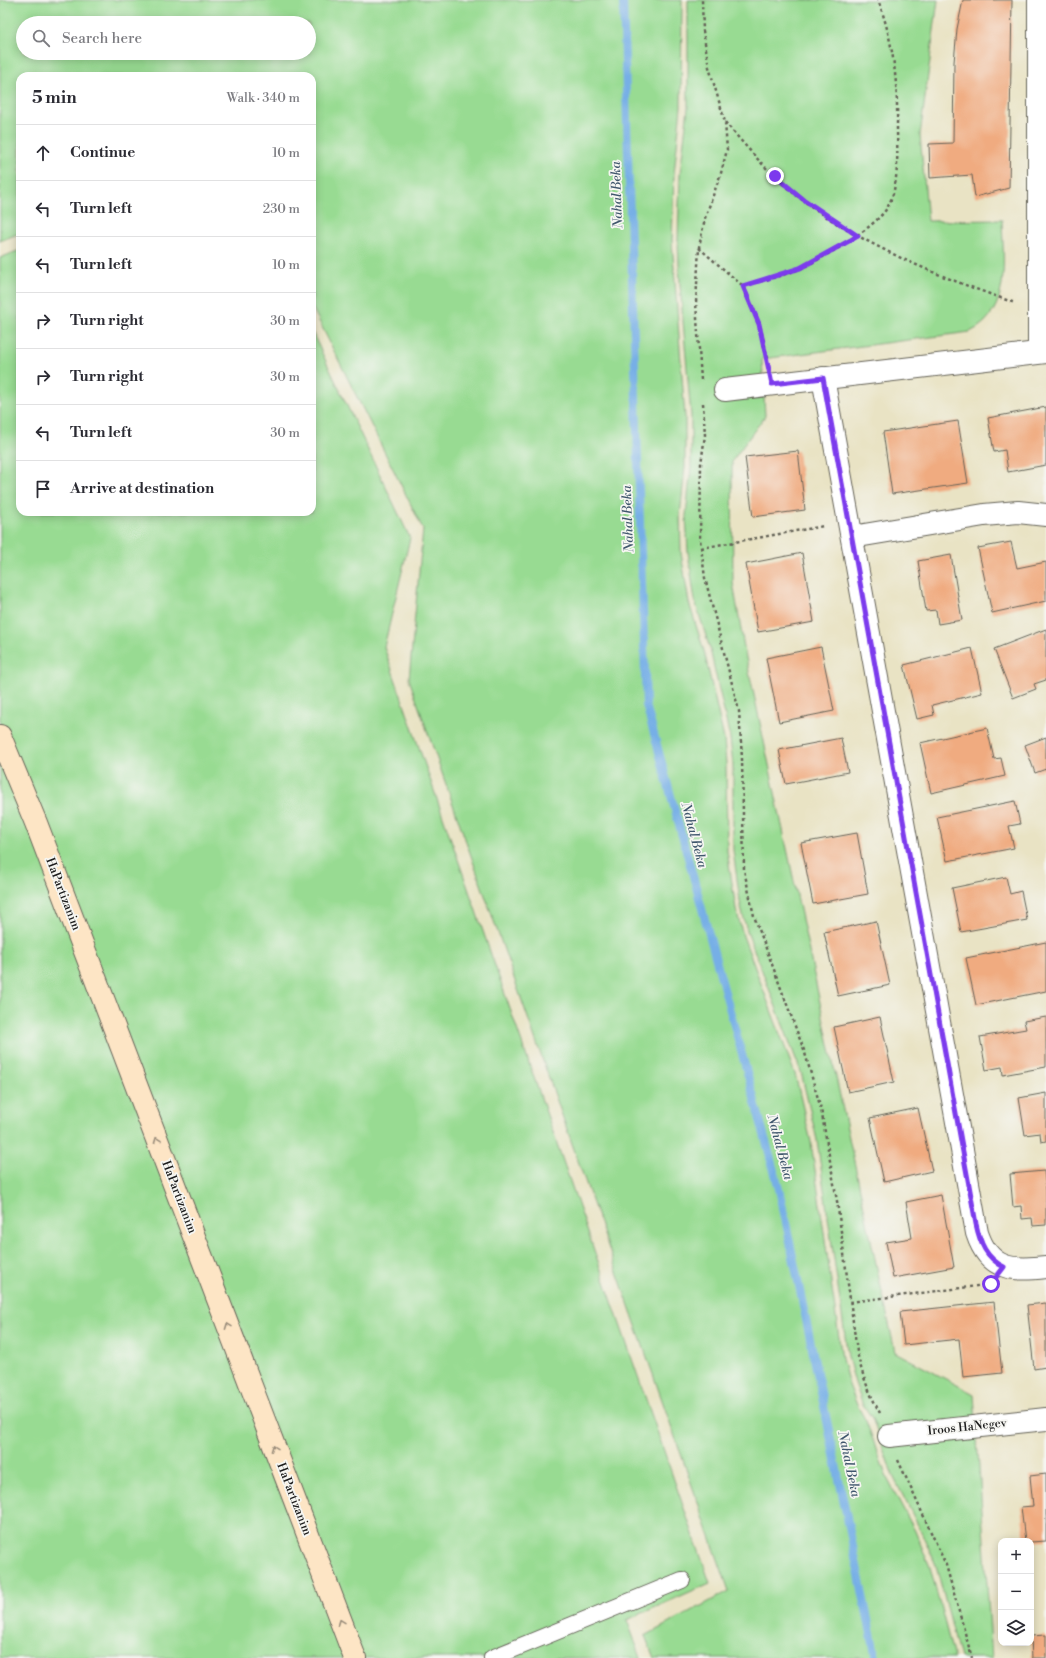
<!DOCTYPE html>
<html lang="en">
<head>
<meta charset="utf-8">
<style>
	:root { --surface:#fff; --page:#f7f7f7; --text:#2b2b33; --muted:#7c7c81; --line:#e1e1e2 }
	body { margin:0; font-family:"Libre Bodoni",serif; background:var(--page); color:var(--text) }
	.controls { position:absolute; right:12px; bottom:12px; display:grid; overflow:hidden; border-radius:8px; box-shadow:0 2px 10px #0003 }
	.controls button { width:36px; height:36px; display:grid; place-items:center; padding:0; border:0; border-bottom:1px solid var(--line); background:var(--surface); color:var(--text); font:20px sans-serif }
	.stop { position:absolute; width:12px; height:12px; margin:-9px; border:3px solid #7c3aed; border-radius:50%; background:#fff }
	.stop.end { background:#7c3aed; border-color:#fff; box-shadow:0 1px 4px #0008 }
	.list { margin:0; padding:0; list-style:none }
	h2 { display:flex; justify-content:space-between; align-items:center; height:52px; margin:0; padding:0 16px; font-size:17px }
	h2 small { font-size:13px; font-weight:400; color:var(--muted) }
	.list li { display:grid; grid-template-columns:26px 1fr auto; gap:12px; align-items:center; box-sizing:border-box; height:56px; padding:0 16px; border-top:1px solid var(--line) }
	.list b { display:block; font-size:15px; white-space:nowrap }
	.list em { font-size:13px; font-style:normal; color:var(--muted) }
	.icon { flex:none; width:22px; height:22px; fill:none; stroke:currentColor; stroke-width:2; stroke-linecap:round; stroke-linejoin:round }
	.map { position:relative; flex:none; width:1046px; height:1658px; overflow:hidden }
	.search { position:absolute; background:var(--surface); box-shadow:0 2px 10px #0003; left:16px; top:16px; width:300px; height:44px; display:flex; align-items:center; gap:10px; box-sizing:border-box; padding:0 14px; border-radius:22px; color:var(--muted); font-size:15px }
	.panel { position:absolute; background:var(--surface); box-shadow:0 2px 10px #0003; left:16px; top:72px; width:300px; height:444px; border-radius:12px }
	.map>svg:first-child { display:block }
	.green { fill:#98db92; stroke:#5a7c57; fill-rule:evenodd }
	.lines { fill:none; stroke-linecap:round; stroke-linejoin:round }
	.stream { stroke:#76afe6; stroke-width:8 }
	.building { fill:#f0ab80 }
	.lane-casing { stroke:#646257; stroke-width:18 }
	.street-casing { stroke:#646257; stroke-width:24 }
	.secondary-casing { stroke:#646257; stroke-width:24 }
	.path { stroke:#646257; stroke-width:2.5; stroke-dasharray:3 3; stroke-linecap:butt }
	.lane { stroke:#fff; stroke-width:16 }
	.street { stroke:#fff; stroke-width:22 }
	.secondary { stroke:#fde5c5; stroke-width:22 }
	.oneway { stroke:#988b79 }
	.route { stroke:#7c3aed; stroke-width:5 }
	.labels { text-anchor:middle; dominant-baseline:central; stroke-width:3.5; stroke-linejoin:round; paint-order:stroke }
	.street-label { font-size:12px; fill:#1c1c1c; stroke:#f6f6f2 }
	.water-label { font-size:13px; font-style:italic; fill:#40576d; stroke:#f6f6f2 }
</style>
</head>
<body>
<div class="map">
<svg width="1046" height="1658" viewBox="0 0 1046 1658">
	<rect width="100%" height="100%" fill="#f6f6f2"/>
	<filter id="ink" filterUnits="userSpaceOnUse"><feTurbulence type="fractalNoise" baseFrequency=".025" numOctaves="2"/><feDisplacementMap in="SourceGraphic" scale="8" xChannelSelector="R" yChannelSelector="G"/><feConvolveMatrix kernelMatrix="1 2 1 2 8 2 1 2 1" color-interpolation-filters="sRGB"/></filter>
	<filter id="wash" filterUnits="userSpaceOnUse"><feTurbulence type="fractalNoise" baseFrequency=".012" numOctaves="4" result="noise"/><feDisplacementMap in="SourceGraphic" scale="16" xChannelSelector="R" yChannelSelector="G"/><feGaussianBlur stdDeviation="0.9" result="paint"/><feColorMatrix in="noise" values="0 0 0 0 0 0 0 0 0 0 0 0 0 0 0 0 0 1.4 0 .05"/><feComposite in="paint" operator="in"/></filter>
	<g filter="url(#wash)">
		<rect width="100%" height="100%" fill="#e9e3c4"/>
		<g class="green">
			<path d="M0,0H682L681,107L674,174L672,241L685,417V467L680,516L681,553L689,603L704,651L724,739L726,764L727,851L736,909L743,936L795,1074L811,1142L842,1359L849,1385L857,1405L866,1421L887,1478L915,1531L930,1567L954,1658H654L645,1636L729,1591L409,679L423,529L312,307V76H20V233L0,241ZM23,23H309V53H23Z"/>
			<path d="M688,0H938L920,135L928,221L1002,220C1003,259 1012,312 970,332L762,359L765,416L732,461L733,583L745,653L895,1352L974,1394L992,1658H960L936,1565L920,1529L893,1476L872,1418L862,1403L855,1383L848,1357L817,1140L801,1072L748,934L741,908L733,850V764L730,738L710,649L695,601L688,552L686,516L691,467V416L680,285L678,241L680,174L688,108Z"/>
			<path d="M20,250V512H312V332L410,538L384,647L710,1583L627,1620L641,1658H0V258Z"/>
		</g>
		<g class="lines">
			<path class="stream" d="M623,0L646,705L779,1189L876,1658"/>
		</g>
		<g id="blocks">
			<g class="building">
				<path d="M963,0H1012L1009,188L975,197L972,175L930,178L929,144L953,143L954,62L957,29Z"/>
				<path d="M1046,407V465L1008,472L1005,450L994,452L988,418Z"/>
				<path d="M958,421L968,483L892,494L883,432Z"/>
				<path d="M798,451L805,510L753,517L745,457Z"/>
				<path d="M1011,542L1017,568L1046,562V601L992,613L978,548Z"/>
				<path d="M802,553L814,622L758,632L746,564Z"/>
				<path d="M951,555L962,620L938,624L936,610L926,611L918,561Z"/>
				<path d="M1046,629V680L1034,684L1036,689L1013,698L994,649Z"/>
				<path d="M821,647L834,711L779,722L766,658Z"/>
				<path d="M972,648L982,693L932,705L934,715L917,719L904,665Z"/>
				<path d="M987,728L994,759L1001,758L1005,776L931,793L920,743Z"/>
				<path d="M1046,737V769L1035,773L1025,745Z"/>
				<path d="M841,738L848,772L786,784L779,750Z"/>
				<path d="M1015,801L1020,824L1009,826L1014,848L947,861L937,817Z"/>
				<path d="M857,833L868,894L813,904L801,843Z"/>
				<path d="M1006,877L1010,894L1021,891L1027,920L961,932L952,888Z"/>
				<path d="M876,921L890,985L838,996L824,932Z"/>
				<path d="M1046,942V991L976,1005L966,958Z"/>
				<path d="M880,1017L894,1082L848,1092L834,1027Z"/>
				<path d="M1046,1017V1067L1003,1075L1002,1067L986,1070L980,1037L1026,1029L1024,1021Z"/>
				<path d="M1046,1093V1141L1041,1142L1040,1133L1025,1135L1019,1098Z"/>
				<path d="M918,1108L932,1171L884,1182L870,1118Z"/>
				<path d="M1044,1171L1046,1190V1225L1033,1226L1032,1218L1022,1219L1021,1206L1013,1207L1010,1174Z"/>
				<path d="M941,1195L954,1267L893,1278L886,1242L912,1238L906,1202Z"/>
				<path d="M994,1302L1002,1373L963,1377L959,1339L904,1345L900,1312Z"/>
				<path d="M1046,1303V1367L1034,1369L1027,1305Z"/>
				<path d="M1046,1474V1541L1031,1542L1025,1541L1021,1507L1033,1506L1030,1476Z"/>
				<path d="M1046,1635V1658H1032L1031,1636Z"/>
			</g>
		</g>
	</g>
	<g filter="url(#ink)">
		<use href="#blocks" fill-opacity="0" stroke="#646257" stroke-width="1"/>
		<g class="lines">
			<defs>
				<path id="lane" d="M492,1658L682,1580"/>
				<g id="street">
					<path d="M1039,0V352"/>
					<path d="M823,378L977,1233C989,1270 1012,1271 1046,1267"/>
					<path d="M725,390L1046,352"/>
					<path d="M852,537L984,515L1018,512L1046,515"/>
					<path d="M889,1436L1046,1419"/>
				</g>
				<path id="secondary" d="M0,736L36,823L355,1658"/>
			</defs>
			<use href="#lane" class="lane-casing"/>
			<use href="#street" class="street-casing"/>
			<use href="#secondary" class="secondary-casing"/>
			<g class="path">
				<path d="M725,122C741,141 757,159 774,176C842,238 929,273 1015,303"/>
				<path d="M699,248L743,286L759,324L768,360"/>
				<path d="M743,286C762,280 783,276 801,268C824,257 874,229 887,208C900,187 897,149 897,125C898,82 893,40 878,0"/>
				<path d="M701,380L696,303L699,247L705,218L721,173L727,150L725,122L709,67L703,31L702,0"/>
				<path d="M703,403L705,435L701,464L700,539L705,578L739,711L742,758L744,870L754,916L805,1053L821,1109L837,1201L857,1352C862,1375 869,1393 880,1413"/>
				<path d="M701,548L824,526"/>
				<path d="M850,1302L985,1285"/>
				<path d="M898,1460L946,1565L972,1658"/>
			</g>
			<use href="#lane" class="lane"/>
			<use href="#street" class="street"/>
			<use href="#secondary" class="secondary"/>
		</g>
		<defs><path id="oneway-chevron" d="M-2-3.5L2.5 0L-2 3.5" fill="none" stroke-width="1.6" stroke-linecap="round" stroke-linejoin="round"/></defs>
		<g class="oneway">
			<use href="#oneway-chevron" transform="translate(157 1140) rotate(-111)"/>
			<use href="#oneway-chevron" transform="translate(228 1326) rotate(-111)"/>
			<use href="#oneway-chevron" transform="translate(274 1448) rotate(-111)"/>
			<use href="#oneway-chevron" transform="translate(341 1622) rotate(-111)"/>
		</g>
	</g>
	<g class="lines" filter="url(#ink)">
		<path class="route" d="M775,176L803,199L858,236L800,268L743,286L759,324L772,384L823,378L976,1224C980,1243 986,1258 1004,1267L991,1284"/>
	</g>
	<g class="labels">
		<g class="street-label">
			<text transform="translate(63 894) rotate(69)">HaPartizanim</text>
			<text transform="translate(179 1197) rotate(69)">HaPartizanim</text>
			<text transform="translate(967 1427) rotate(-6)">Iroos HaNegev</text>
			<text transform="translate(294 1499) rotate(69)">HaPartizanim</text>
		</g>
		<g class="water-label">
			<text transform="translate(617 195) rotate(-92)">Nahal Beka</text>
			<text transform="translate(628 519) rotate(-92)">Nahal Beka</text>
			<text transform="translate(694 835) rotate(75)">Nahal Beka</text>
			<text transform="translate(780 1147) rotate(75)">Nahal Beka</text>
			<text transform="translate(849 1464) rotate(78)">Nahal Beka</text>
		</g>
	</g>
</svg>
<div class="controls">
<button>+</button>
<button>−</button>
<button><svg class="icon" aria-label="layers" viewBox="0 0 24 24"><path d="M12 4l9 5-9 5-9-5zM3 14l9 5 9-5"/></svg></button>
</div>
<div class="stop" style="left:991px;top:1284px"></div>
<div class="stop end" style="left:775px;top:176px"></div>
<div class="search"><svg class="icon" aria-label="search" viewBox="0 0 24 24"><circle cx="10" cy="10" r="6"/><path d="M15 15l6 6"/></svg>Search here</div>
<section class="panel">
<h2>5 min<small>Walk · 340 m</small></h2>
<ul class="list">
<li><svg class="icon" aria-label="ahead" viewBox="0 0 24 24"><path d="M12 20V5M6 11l6-6 6 6"/></svg><div><b>Continue</b></div><em>10 m</em></li>
<li><svg class="icon" aria-label="left" viewBox="0 0 24 24"><path d="M17 20v-9H6M10 6l-5 5 5 5"/></svg><div><b>Turn left</b></div><em>230 m</em></li>
<li><svg class="icon" aria-label="left" viewBox="0 0 24 24"><path d="M17 20v-9H6M10 6l-5 5 5 5"/></svg><div><b>Turn left</b></div><em>10 m</em></li>
<li><svg class="icon" aria-label="right" viewBox="0 0 24 24"><path d="M7 20v-9h11M14 6l5 5-5 5"/></svg><div><b>Turn right</b></div><em>30 m</em></li>
<li><svg class="icon" aria-label="right" viewBox="0 0 24 24"><path d="M7 20v-9h11M14 6l5 5-5 5"/></svg><div><b>Turn right</b></div><em>30 m</em></li>
<li><svg class="icon" aria-label="left" viewBox="0 0 24 24"><path d="M17 20v-9H6M10 6l-5 5 5 5"/></svg><div><b>Turn left</b></div><em>30 m</em></li>
<li><svg class="icon" aria-label="arrive" viewBox="0 0 24 24"><path d="M6 21V4h12l-3 4 3 4H6"/></svg><div><b>Arrive at destination</b></div></li>
</ul>
</section>
</div>
</body>
</html>
